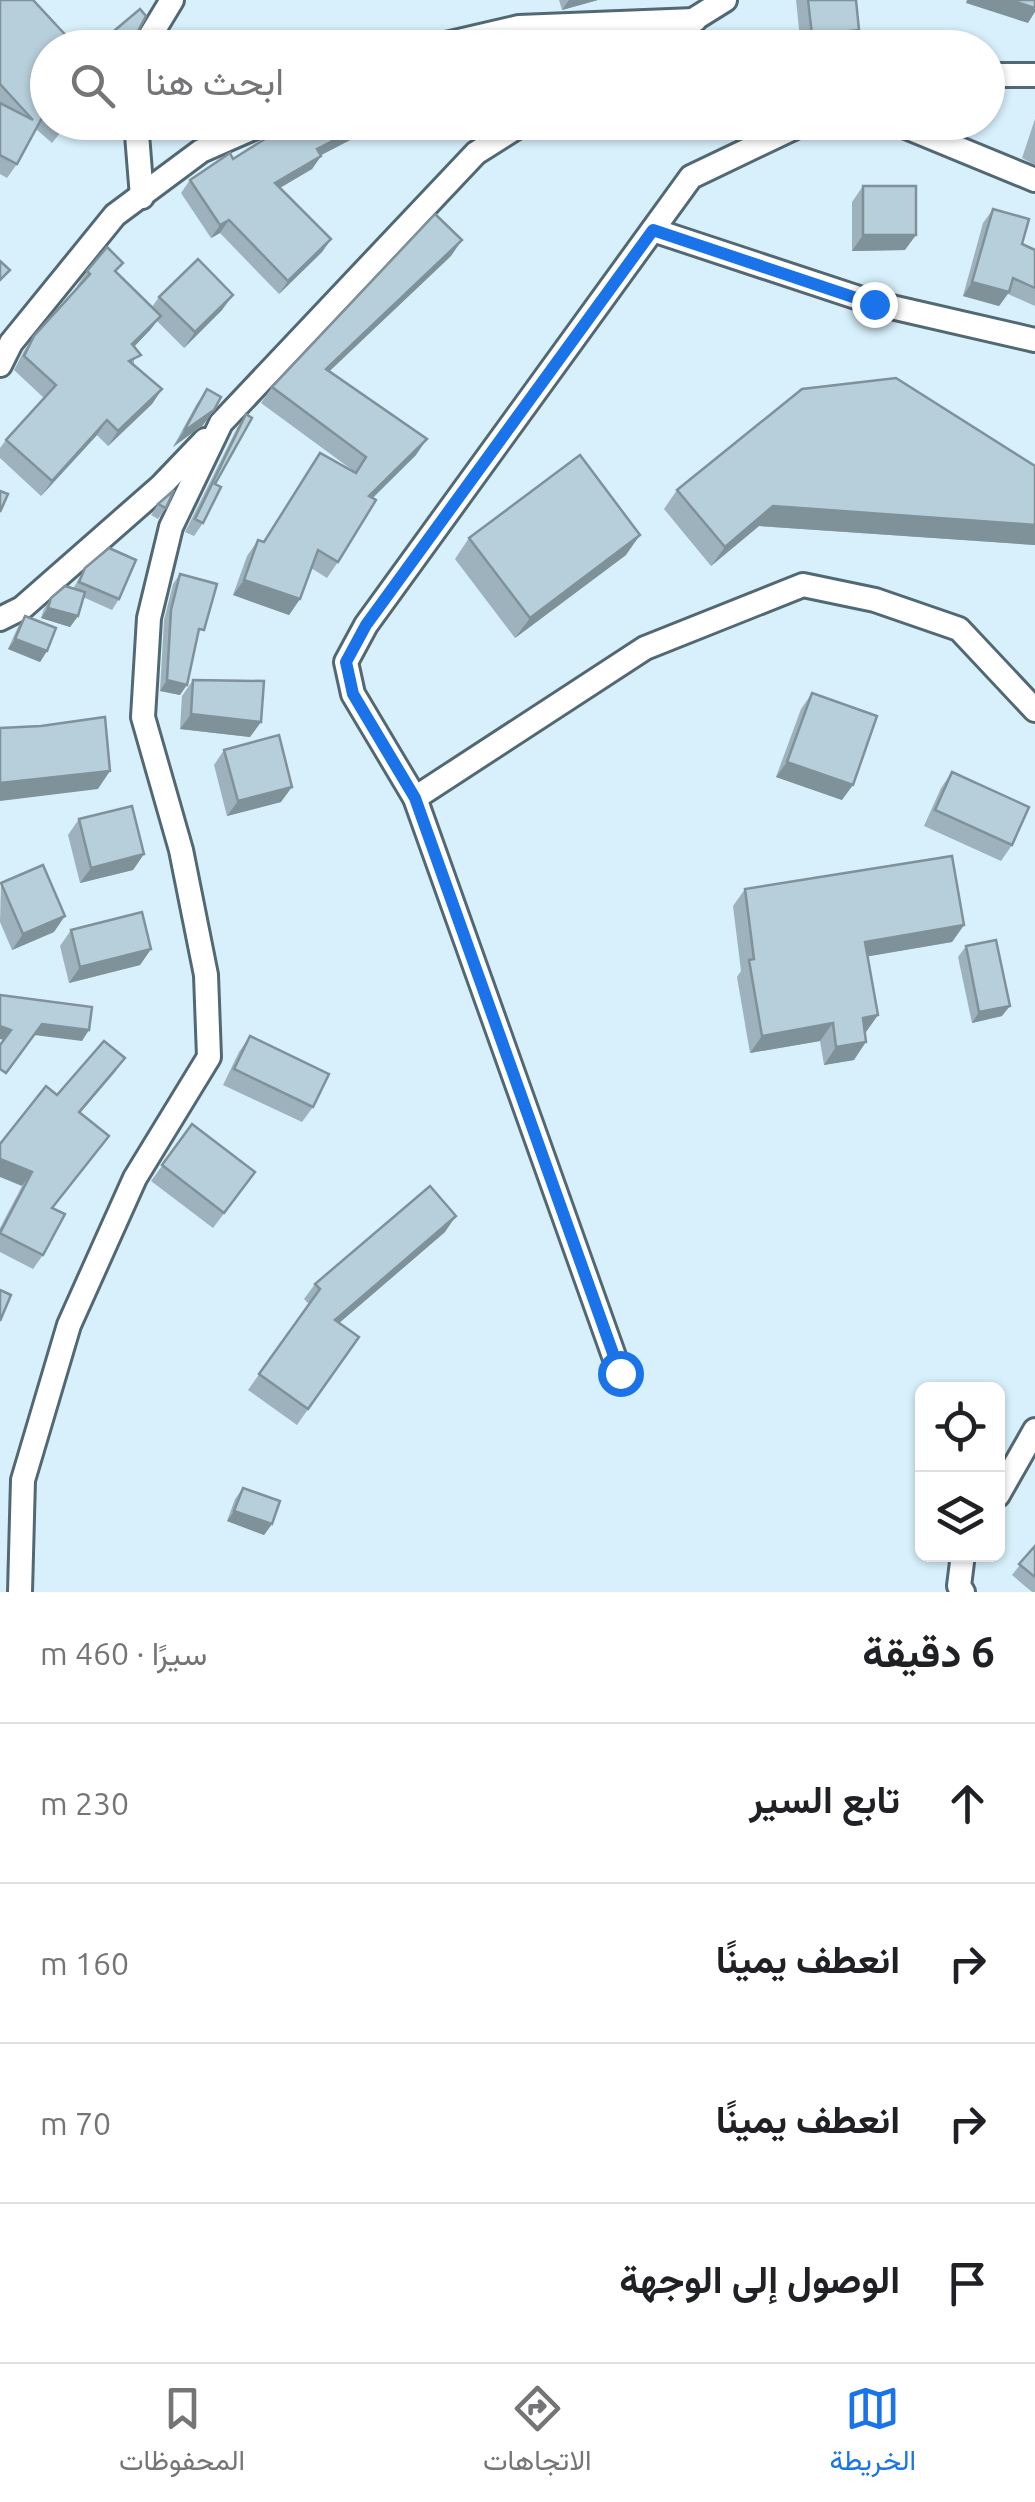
<!DOCTYPE html>
<html lang="ar">
<head>
<meta charset="utf-8">
<style>
	:root { --surface:#fff; --page:#f6f6f6; --text:#202124; --muted:#757577; --line:#e0e0e0; --accent:#1a73e8 }
	body { margin:0; font-family:Ubuntu,Vazirmatn,sans-serif; background:var(--page); color:var(--text); direction:rtl }
	.controls { position:absolute; right:30px; bottom:30px; display:grid; overflow:hidden; border-radius:15px; box-shadow:0 2px 8px #0004 }
	.controls button { width:90px; height:90px; display:grid; place-items:center; padding:0; border:0; border-bottom:2px solid var(--line); background:var(--surface); color:var(--text); font:50px sans-serif }
	.stop { position:absolute; width:30px; height:30px; margin:-22px; border:8px solid #1a73e8; border-radius:50%; background:#fff }
	.stop.end { background:#1a73e8; border-color:#fff; box-shadow:0 2px 10px #0008 }
	.list { margin:0; padding:0; list-style:none }
	h2 { display:flex; justify-content:space-between; align-items:center; height:130px; margin:0; padding:0 40px; font-size:42px }
	h2 small { font-size:32px; font-weight:400; color:var(--muted) }
	.list li { display:grid; grid-template-columns:65px 1fr auto; gap:30px; align-items:center; box-sizing:border-box; height:160px; padding:0 40px; border-top:2px solid var(--line) }
	.list b { display:block; font-size:38px; white-space:nowrap }
	.list em { font-size:32px; font-style:normal; color:var(--muted) }
	.icon { flex:none; width:55px; height:55px; fill:none; stroke:currentColor; stroke-width:2; stroke-linecap:round; stroke-linejoin:round }
	.map { position:relative; flex:none; width:1035px; height:1592px; overflow:hidden; direction:ltr }
	.search { position:absolute; background:var(--surface); box-shadow:0 2px 8px #0004; left:30px; right:30px; top:30px; height:110px; display:flex; align-items:center; gap:25px; box-sizing:border-box; padding:0 35px; border-radius:55px; color:var(--muted); font-size:38px }
	.sheet { height:770px; background:var(--surface) }
	nav { display:flex; justify-content:space-around; align-items:center; box-sizing:border-box; height:140px; border-top:2px solid var(--line); background:var(--surface); font-size:28px; color:var(--muted) }
	nav a { display:grid; justify-items:center; gap:5px }
	nav .on { color:var(--accent) }
	.map>svg:first-child { display:block }
	.lines { fill:none; stroke-linecap:round; stroke-linejoin:round }
	.minor-casing { stroke:#526873; stroke-width:28 }
	.minor { stroke:#fff; stroke-width:22 }
	.wall { fill:#9db2bc }
	.shaded-wall { fill:#7f9199 }
	.building { fill:#b6cfdb; stroke:#7f9199; stroke-width:2.5 }
	.route { stroke:#1a73e8; stroke-width:12 }
</style>
</head>
<body>
<div class="map">
<svg width="1035" height="1592" viewBox="0 0 1035 1592">
	<rect width="100%" height="100%" fill="#d7f0fc"/>
	<g class="lines">
		<defs>
			<g id="minor">
				<path d="M143,48L172,0"/>
				<path d="M429,48L519,27L695,20"/>
				<path d="M648,48L725,0"/>
				<path d="M988,75H1035"/>
				<path d="M136,122L142,197"/>
				<path d="M894,122L1035,180"/>
				<path d="M653,230L874,303L1035,340"/>
				<path d="M0,365L11,343L115,215L201,151L267,122"/>
				<path d="M0,619L22,608L161,486L205,440"/>
				<path d="M415,798L645,648L803,585L875,600L959,629L1035,710"/>
				<path d="M620,1373L415,798L353,694L346,662L366,625L691,177L806,122"/>
				<path d="M998,1495L1035,1430"/>
				<path d="M963,1554L959,1586L963,1592"/>
				<path d="M20,1592L23,1480L69,1325L135,1178L209,1057L206,975L181,850L143,717L149,618L171,527L221,423L476,153L525,122"/>
			</g>
		</defs>
		<use href="#minor" class="minor-casing"/>
		<use href="#minor" class="minor"/>
	</g>
	<g class="wall">
		<path d="M0,0L72,42L69,48H48V122H69L52,143L36,129L17,164L7,178L0,174Z"/>
		<path d="M559,0H598L562,10Z"/>
		<path d="M796,0H856L848,46L801,48Z"/>
		<path d="M137,33L140,43L149,48H101L108,36Z"/>
		<path d="M1035,119V165L1022,158Z"/>
		<path d="M151,122H169L152,137Z"/>
		<path d="M321,156L312,169L280,188L331,239L322,252L279,294L220,233L211,238L181,193L190,180L233,159Z"/>
		<path d="M863,186L905,250L852,251V202Z"/>
		<path d="M993,209L1022,244L1035,250V306L1008,294L999,306L963,296L983,223Z"/>
		<path d="M451,256L329,371L416,455L373,498L338,562L327,578L311,568L300,599L289,615L233,595L247,556L258,540L263,542L320,453L355,472L261,403L272,387Z"/>
		<path d="M87,271L117,272L152,307L159,297L222,310L184,348L157,321L150,330L134,347V365L162,389L152,404L108,446L97,435L41,496L0,458V448L6,440L44,398L14,370L24,351L34,336L78,287L77,286Z"/>
		<path d="M207,389L214,410L203,425L173,447L196,405Z"/>
		<path d="M246,414L215,484L203,523L194,536L185,532L237,428Z"/>
		<path d="M1035,465V545L759,526L711,566L664,509L677,490Z"/>
		<path d="M158,504L166,508L158,519L151,515Z"/>
		<path d="M469,538L626,555L515,638L455,559Z"/>
		<path d="M85,568L119,599L112,610L83,597L78,616L70,627L41,618L44,609L51,598L73,589Z"/>
		<path d="M180,574L197,640L180,695L160,691L164,620L173,584Z"/>
		<path d="M25,616L47,651L40,662L8,649L18,627Z"/>
		<path d="M193,680L261,722L250,737L180,729L182,696Z"/>
		<path d="M812,693L842,800L776,777L801,709Z"/>
		<path d="M224,750L281,802L227,816L214,765Z"/>
		<path d="M952,772L1012,845L1001,861L924,826L941,788Z"/>
		<path d="M79,819L144,854L133,870L80,883L68,835Z"/>
		<path d="M1,883L54,932L12,950L0,922Z"/>
		<path d="M745,889L964,925L952,942L868,956L878,1015L865,1033L854,1060L824,1065L820,1041L750,1053L737,977L741,971L733,906Z"/>
		<path d="M71,930L151,949L140,965L69,983L60,946Z"/>
		<path d="M966,946L1002,1016L972,1023L958,957Z"/>
		<path d="M250,1036L313,1107L302,1122L223,1085L239,1052Z"/>
		<path d="M125,1058L80,1113L109,1136L52,1208L43,1255L33,1269L0,1252V1228L22,1186L57,1095Z"/>
		<path d="M192,1124L244,1187L213,1228L151,1181Z"/>
		<path d="M445,1232L339,1323L359,1337L297,1425L248,1390L309,1304L304,1299L315,1284Z"/>
		<path d="M243,1488L272,1524L264,1535L227,1521L235,1499Z"/>
		<path d="M1035,1546V1592H1032L1012,1575Z"/>
	</g>
	<g class="shaded-wall">
		<path d="M569,0H598L562,10Z"/>
		<path d="M967,0H1010L1035,8V12L1028,23L966,3Z"/>
		<path d="M859,30L848,46L803,48L812,35Z"/>
		<path d="M163,122H169L152,137Z"/>
		<path d="M369,122H385L308,162L317,149Z"/>
		<path d="M321,156L312,169L266,196L275,183Z"/>
		<path d="M229,220L220,233L211,238L220,225Z"/>
		<path d="M863,235H916L905,250L852,251Z"/>
		<path d="M331,239L322,252L279,294L288,281Z"/>
		<path d="M462,240L451,256L315,385L326,369Z"/>
		<path d="M972,282L1009,292L999,306L963,296Z"/>
		<path d="M233,295L222,310L184,348L195,332Z"/>
		<path d="M161,316L150,330L122,359L132,344Z"/>
		<path d="M162,389L152,404L108,446L118,431Z"/>
		<path d="M214,410L203,425L173,447L184,431Z"/>
		<path d="M107,420L97,435L41,496L52,481Z"/>
		<path d="M427,439L416,455L359,511L369,496Z"/>
		<path d="M773,506L1035,525V545L759,526L711,566L725,547Z"/>
		<path d="M640,535L626,555L515,638L530,618Z"/>
		<path d="M244,580L300,599L289,615L233,595Z"/>
		<path d="M48,608L78,616L70,627L41,618Z"/>
		<path d="M15,639L47,651L40,662L8,649Z"/>
		<path d="M167,680L187,685L180,695L160,691Z"/>
		<path d="M191,714L261,722L250,737L180,729Z"/>
		<path d="M787,762L853,785L842,800L776,777Z"/>
		<path d="M110,771L98,789L0,801V783Z"/>
		<path d="M292,787L281,802L227,816L238,801Z"/>
		<path d="M144,854L133,870L80,883L91,868Z"/>
		<path d="M65,916L54,932L12,950L23,934Z"/>
		<path d="M964,925L952,942L853,959L865,942Z"/>
		<path d="M151,949L140,965L69,983L80,967Z"/>
		<path d="M1010,1006L1002,1016L972,1023L979,1012Z"/>
		<path d="M878,1015L866,1032L850,1035L863,1018Z"/>
		<path d="M833,1023L820,1041L750,1053L762,1036Z"/>
		<path d="M42,1024L89,1030L82,1041L34,1035L0,1082Z"/>
		<path d="M0,1026L11,1030L4,1040L0,1039Z"/>
		<path d="M866,1042L854,1060L824,1065L836,1047Z"/>
		<path d="M125,1058L115,1072L69,1126L79,1112Z"/>
		<path d="M0,1159L32,1172L22,1186L0,1177Z"/>
		<path d="M456,1216L445,1232L324,1336L335,1320Z"/>
		<path d="M234,1511L272,1524L264,1535L227,1521Z"/>
	</g>
	<g class="building">
		<path d="M0,0H33L72,42L67,48H48V117L44,114L17,164L0,155V103L33,120L0,84Z"/>
		<path d="M808,0H856L859,30L812,35Z"/>
		<path d="M1010,0H1035V8Z"/>
		<path d="M140,9L146,16L137,33L140,43L149,48H118L108,36Z"/>
		<path d="M167,39L173,46L171,48H156Z"/>
		<path d="M489,39L492,48H440Z"/>
		<path d="M54,122H67L62,129Z"/>
		<path d="M292,122H369L317,149L321,156L275,183L331,239L288,281L229,220L220,225L190,180L230,153L233,159Z"/>
		<rect x="863" y="186" width="53" height="49"/>
		<path d="M993,209L1029,219L1022,244L1035,250V288L1013,278L1009,292L972,282Z"/>
		<path d="M435,214L462,240L326,369L427,439L369,496L376,500L338,562L318,550L300,599L244,580L258,540L264,542L320,453L356,473L366,457L272,387Z"/>
		<path d="M107,247L123,263L115,271L161,316L132,344L141,355L129,361L162,389L118,431L107,420L52,481L6,440L56,385L24,356L34,336L90,274L87,271Z"/>
		<path d="M198,259L233,295L195,332L159,297Z"/>
		<path d="M0,261L10,270L0,280Z"/>
		<path d="M896,378L1035,466V525L773,506L725,547L677,490L802,389Z"/>
		<path d="M207,389L221,397L214,410L184,431Z"/>
		<path d="M246,414L252,418L215,484L221,487L203,523L195,519Z"/>
		<path d="M580,455L640,535L530,618L469,538Z"/>
		<path d="M174,490L166,508L158,504Z"/>
		<path d="M0,491L8,494L0,512Z"/>
		<path d="M109,548L136,560L119,599L79,582L85,568Z"/>
		<path d="M180,574L217,584L204,630L199,629L187,685L167,680L171,610Z"/>
		<path d="M65,586L85,592L78,616L48,608L51,598Z"/>
		<path d="M25,616L56,628L47,651L15,639Z"/>
		<path d="M193,680L264,681L261,722L191,714Z"/>
		<path d="M812,693L877,716L853,785L787,762Z"/>
		<path d="M105,717L110,771L0,783V728L41,726Z"/>
		<path d="M279,735L292,787L238,801L224,750Z"/>
		<path d="M952,772L1029,807L1012,845L935,810Z"/>
		<path d="M132,806L144,854L91,868L79,819Z"/>
		<path d="M952,856L964,925L865,942L878,1015L863,1018L866,1042L836,1047L833,1023L762,1036L749,960L754,959L745,889Z"/>
		<path d="M43,865L65,916L23,934L1,883Z"/>
		<path d="M142,912L151,949L80,967L71,930Z"/>
		<path d="M996,940L1010,1006L979,1012L966,946Z"/>
		<path d="M0,995L92,1007L89,1030L42,1024L6,1073L0,1069V1045L11,1030L0,1026Z"/>
		<path d="M250,1036L329,1074L313,1107L234,1069Z"/>
		<path d="M104,1041L125,1058L79,1112L109,1136L52,1208L65,1214L43,1255L0,1233L32,1172L0,1159V1144L46,1086L57,1095Z"/>
		<path d="M192,1124L255,1172L224,1213L162,1165Z"/>
		<path d="M430,1186L456,1216L335,1320L359,1337L308,1409L259,1374L320,1289L315,1284Z"/>
		<path d="M0,1290L11,1295L0,1321Z"/>
		<path d="M243,1488L280,1501L272,1524L234,1511Z"/>
		<path d="M1035,1546V1577L1019,1564Z"/>
	</g>
	<g class="lines">
		<path class="route" d="M620,1373L415,798L353,694L346,662L366,625L653,230L874,304"/>
	</g>
</svg>
<div class="controls">
<button><svg class="icon" aria-label="locate" viewBox="0 0 24 24"><circle cx="12" cy="12" r="6"/><path d="M12 2v4M12 18v4M2 12h4M18 12h4"/></svg></button>
<button><svg class="icon" aria-label="layers" viewBox="0 0 24 24"><path d="M12 4l9 5-9 5-9-5zM3 14l9 5 9-5"/></svg></button>
</div>
<div class="stop" style="left:620px;top:1373px"></div>
<div class="stop end" style="left:874px;top:304px"></div>
<div class="search"><svg class="icon" aria-label="search" viewBox="0 0 24 24"><circle cx="10" cy="10" r="6"/><path d="M15 15l6 6"/></svg>ابحث هنا</div>
</div>
<section class="sheet">
<h2>6 دقيقة<small>سيرًا · 460 m</small></h2>
<ul class="list">
<li><svg class="icon" aria-label="ahead" viewBox="0 0 24 24"><path d="M12 20V5M6 11l6-6 6 6"/></svg><div><b>تابع السير</b></div><em>230 m</em></li>
<li><svg class="icon" aria-label="right" viewBox="0 0 24 24"><path d="M7 20v-9h11M14 6l5 5-5 5"/></svg><div><b>انعطف يمينًا</b></div><em>160 m</em></li>
<li><svg class="icon" aria-label="right" viewBox="0 0 24 24"><path d="M7 20v-9h11M14 6l5 5-5 5"/></svg><div><b>انعطف يمينًا</b></div><em>70 m</em></li>
<li><svg class="icon" aria-label="arrive" viewBox="0 0 24 24"><path d="M6 21V4h12l-3 4 3 4H6"/></svg><div><b>الوصول إلى الوجهة</b></div></li>
</ul>
</section>
<nav>
<a class="on"><svg class="icon" aria-label="map" viewBox="0 0 24 24"><path d="M3 6l6-2 6 2 6-2v14l-6 2-6-2-6 2zM9 4v14M15 6v14"/></svg>الخريطة</a>
<a><svg class="icon" aria-label="directions" viewBox="0 0 24 24"><path d="M12 3l9 9-9 9-9-9zM9 14v-3h6M13 9l2 2-2 2"/></svg>الاتجاهات</a>
<a><svg class="icon" aria-label="saved" viewBox="0 0 24 24"><path d="M7 4h10v16l-5-4-5 4z"/></svg>المحفوظات</a>
</nav>
</body>
</html>
